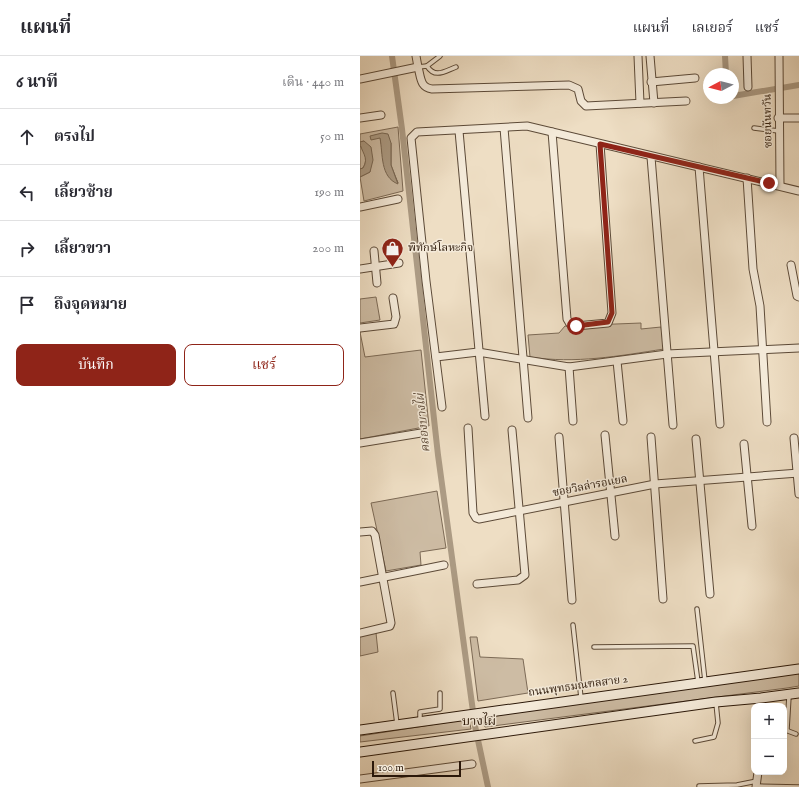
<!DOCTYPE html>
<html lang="th">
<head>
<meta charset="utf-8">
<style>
	:root { --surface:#fff; --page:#f7f7f7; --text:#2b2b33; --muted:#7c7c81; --line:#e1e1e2; --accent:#8f2418 }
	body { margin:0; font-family:"IM FELL English","Noto Serif Thai",serif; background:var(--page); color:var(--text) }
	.controls { position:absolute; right:12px; bottom:12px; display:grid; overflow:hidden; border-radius:8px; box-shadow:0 4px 16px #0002 }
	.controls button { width:36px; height:36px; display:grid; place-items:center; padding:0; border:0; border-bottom:1px solid var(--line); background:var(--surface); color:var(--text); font:20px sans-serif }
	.compass { position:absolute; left:343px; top:12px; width:36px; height:36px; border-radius:50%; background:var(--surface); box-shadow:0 4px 16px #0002; rotate:263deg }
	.scale { position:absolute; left:12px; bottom:10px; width:89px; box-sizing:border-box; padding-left:4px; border:2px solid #2b1809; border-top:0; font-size:11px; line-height:14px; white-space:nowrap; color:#2b1809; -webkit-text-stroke:3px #f4ead9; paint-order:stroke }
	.stop { position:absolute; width:12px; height:12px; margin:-9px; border:3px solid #8f2418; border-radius:50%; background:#fff }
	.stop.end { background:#8f2418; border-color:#fff; box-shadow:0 1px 4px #0008 }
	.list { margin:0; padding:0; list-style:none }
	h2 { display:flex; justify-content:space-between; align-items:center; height:52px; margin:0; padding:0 16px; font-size:17px }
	h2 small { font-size:13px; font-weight:400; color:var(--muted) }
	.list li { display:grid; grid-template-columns:26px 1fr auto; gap:12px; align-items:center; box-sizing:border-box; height:56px; padding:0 16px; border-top:1px solid var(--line) }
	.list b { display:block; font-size:15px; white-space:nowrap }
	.list em { font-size:13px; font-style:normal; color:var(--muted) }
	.actions { display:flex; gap:8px; padding:12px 16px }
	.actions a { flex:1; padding:9px 0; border:1px solid var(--accent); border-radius:8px; text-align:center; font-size:14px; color:var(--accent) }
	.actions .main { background:var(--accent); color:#fff }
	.icon { flex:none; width:22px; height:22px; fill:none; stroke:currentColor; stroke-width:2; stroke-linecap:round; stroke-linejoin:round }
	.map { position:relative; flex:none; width:439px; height:731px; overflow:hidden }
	header { display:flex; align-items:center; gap:24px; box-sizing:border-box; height:56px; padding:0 20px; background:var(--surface); border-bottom:1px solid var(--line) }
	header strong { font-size:19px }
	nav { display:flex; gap:22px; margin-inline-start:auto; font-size:14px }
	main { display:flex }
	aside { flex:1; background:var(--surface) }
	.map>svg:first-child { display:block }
	.green { fill:#cdbca4; stroke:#7c6a56; fill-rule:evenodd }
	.water { fill:#ac9b84; stroke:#786753 }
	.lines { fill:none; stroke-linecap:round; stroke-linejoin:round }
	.canal { stroke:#ac9b84; stroke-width:6 }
	.service-casing { stroke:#5c4a38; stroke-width:5.5 }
	.minor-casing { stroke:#5c4a38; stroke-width:9 }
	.secondary-casing { stroke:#2b1809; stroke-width:11 }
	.service { stroke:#f4ead9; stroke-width:3.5 }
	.minor { stroke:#f4ead9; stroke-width:7 }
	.secondary { stroke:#f4ead9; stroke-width:9 }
	.route { stroke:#8f2418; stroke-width:5 }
	.labels { text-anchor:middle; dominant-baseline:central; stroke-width:3; stroke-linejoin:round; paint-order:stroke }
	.street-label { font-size:11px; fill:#2b1809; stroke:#f4ead9 }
	.poi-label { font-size:11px; fill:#2b1809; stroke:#f4ead9; text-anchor:start }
	.water-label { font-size:12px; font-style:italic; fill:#5f4c3a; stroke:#f4ead9 }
	.quarter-label { font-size:13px; fill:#2b1809; stroke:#f4ead9 }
</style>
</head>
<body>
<header>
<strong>แผนที่</strong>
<nav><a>แผนที่</a><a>เลเยอร์</a><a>แชร์</a></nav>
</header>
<main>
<aside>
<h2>6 นาที<small>เดิน · 440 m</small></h2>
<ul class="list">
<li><svg class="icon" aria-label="ahead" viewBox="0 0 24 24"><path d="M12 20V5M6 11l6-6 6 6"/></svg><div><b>ตรงไป</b></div><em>50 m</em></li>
<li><svg class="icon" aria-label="left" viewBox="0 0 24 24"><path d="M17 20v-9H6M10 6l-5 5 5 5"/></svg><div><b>เลี้ยวซ้าย</b></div><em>190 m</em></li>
<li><svg class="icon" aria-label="right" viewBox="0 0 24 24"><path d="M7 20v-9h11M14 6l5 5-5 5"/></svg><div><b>เลี้ยวขวา</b></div><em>200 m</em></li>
<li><svg class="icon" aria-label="arrive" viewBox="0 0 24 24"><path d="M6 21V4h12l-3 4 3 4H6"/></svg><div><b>ถึงจุดหมาย</b></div></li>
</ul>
<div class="actions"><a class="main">บันทึก</a><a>แชร์</a></div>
</aside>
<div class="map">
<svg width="439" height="731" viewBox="0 0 439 731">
	<rect width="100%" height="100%" fill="#eedec4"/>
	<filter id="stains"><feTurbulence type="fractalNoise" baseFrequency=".005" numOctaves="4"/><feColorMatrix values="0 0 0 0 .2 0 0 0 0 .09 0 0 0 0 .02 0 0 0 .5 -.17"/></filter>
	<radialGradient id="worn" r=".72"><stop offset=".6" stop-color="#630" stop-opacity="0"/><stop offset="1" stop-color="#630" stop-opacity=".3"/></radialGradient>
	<g class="green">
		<path d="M38,71L43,135L4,145L0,121L10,116L4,85L0,86V78ZM20,81L31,87V109L38,127L22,92Z"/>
		<path d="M0,90C6,96 8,104 3,112L0,113Z"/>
		<path d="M16,241L20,264L0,267V243Z"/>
		<path d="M281,267V273L301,271L304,293C259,300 215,308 170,301L168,279L199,277L205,270Z"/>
		<path d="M0,276L5,301L61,294L69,370L0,383Z"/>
		<path d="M77,435L86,492L60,496L61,509L26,515L11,447Z"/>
		<path d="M16,577L18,596L0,600V579Z"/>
		<path d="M110,581H117L120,601L163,603L168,637L118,645Z"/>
		<path d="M439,617V630L427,632L125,671L122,661Z"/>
		<path d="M109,663L111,673L0,686V680Z"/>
	</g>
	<g class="water">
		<path d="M22,77L28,78L31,87V109L38,128C20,121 23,98 20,82L11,84L10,80Z"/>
		<path d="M4,85L11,91L13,104L10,116L0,121V113L3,112C10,101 0,95 0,86Z"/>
	</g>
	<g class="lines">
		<g class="canal">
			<path d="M32,0L42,73L78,399L115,670L128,731"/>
			<path d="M365,0L366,18"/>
			<path d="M373,40L439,29"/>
		</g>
		<defs>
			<g id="service">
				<path d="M67,10L80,0"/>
				<path d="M58,11L67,10C75,23 85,15 96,11"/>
				<path d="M394,72L419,75"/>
				<path d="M337,553L345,625"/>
				<path d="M213,569L221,642"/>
				<path d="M234,591L333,590L338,626"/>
				<path d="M33,637L37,668"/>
				<path d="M429,640L427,673L428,675L436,678"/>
				<path d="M60,664V656L80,653V637"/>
				<path d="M335,685L354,681L358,667L356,647"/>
				<path d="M339,730L377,729L397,725"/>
				<path d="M396,730L439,731"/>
			</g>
			<g id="minor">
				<path d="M278,0L280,47"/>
				<path d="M290,0L294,47"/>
				<path d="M387,0L388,31"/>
				<path d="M419,0L420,129"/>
				<path d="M58,11C61,22 60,31 72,33L209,29L218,33L221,45L226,50L326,45"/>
				<path d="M0,23L58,11L56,0"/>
				<path d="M291,26L335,22"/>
				<path d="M0,62L21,59"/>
				<path d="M418,62H439"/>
				<path d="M144,72L168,362"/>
				<path d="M99,75L125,360"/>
				<path d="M192,76L207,263L210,268L216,270L248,267L252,257L240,88"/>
				<path d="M291,101L313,369"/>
				<path d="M339,111L360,368"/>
				<path d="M387,122L393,213L400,250L407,366"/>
				<path d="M0,151L38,143"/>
				<path d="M14,195L17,227"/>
				<path d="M431,209L437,240L439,241"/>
				<path d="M0,213L39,207"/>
				<path d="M0,272L34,268L36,261L33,242"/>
				<path d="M76,301L118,296L209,311L307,298L439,292"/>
				<path d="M257,305L263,365"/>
				<path d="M209,311L213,365"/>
				<path d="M82,351L66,225L51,82L57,76L167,70L439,135"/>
				<path d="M108,372L113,457L116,462L119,463L295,428L439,417"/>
				<path d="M245,379L255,480"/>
				<path d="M199,381L212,544"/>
				<path d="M291,381L303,543"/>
				<path d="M434,382L439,438"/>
				<path d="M336,383L350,538"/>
				<path d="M0,387L61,377"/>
				<path d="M384,388L392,470"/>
				<path d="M0,476L12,475L15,479L31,567L30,570L0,577"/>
				<path d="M0,526L84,509"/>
				<path d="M117,528L158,524L165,519L152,374"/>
				<path d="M0,723L112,708"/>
				<path d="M396,731L398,716"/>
			</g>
			<g id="secondary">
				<path d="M0,674L439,613"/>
				<path d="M0,696L356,646L401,642L439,637"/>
			</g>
		</defs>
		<use href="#service" class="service-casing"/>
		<use href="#minor" class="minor-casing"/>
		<use href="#secondary" class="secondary-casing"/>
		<use href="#service" class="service"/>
		<use href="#minor" class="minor"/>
		<use href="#secondary" class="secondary"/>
	</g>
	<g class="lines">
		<path class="route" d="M216,270L248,266L252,257L240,88L409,127"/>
	</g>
	<defs>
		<symbol id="shop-pin" viewBox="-11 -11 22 30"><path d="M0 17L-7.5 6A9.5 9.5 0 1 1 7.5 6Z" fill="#8f2418" stroke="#f4ead9"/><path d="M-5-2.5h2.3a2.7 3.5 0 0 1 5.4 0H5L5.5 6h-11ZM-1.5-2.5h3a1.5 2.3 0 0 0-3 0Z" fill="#fff"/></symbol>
	</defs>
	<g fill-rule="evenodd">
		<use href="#shop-pin" x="20" y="180" width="25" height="34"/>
	</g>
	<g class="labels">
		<g class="street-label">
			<text transform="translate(408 65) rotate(-91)">ซอยนันทวัน</text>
			<text transform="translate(230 430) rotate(-11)">ซอยวิลล่ารอแยล</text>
			<text transform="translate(218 630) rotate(-8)">ถนนพุทธมณฑลสาย 2</text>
		</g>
		<g class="poi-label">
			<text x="48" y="192">พิทักษ์โลหะกิจ</text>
		</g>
		<g class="water-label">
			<text transform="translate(63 367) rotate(-96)">คลองบางไผ่</text>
		</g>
		<g class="quarter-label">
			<text x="119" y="665">บางไผ่</text>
		</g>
	</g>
	<rect width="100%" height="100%" filter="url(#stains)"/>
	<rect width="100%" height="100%" fill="url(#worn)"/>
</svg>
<div class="controls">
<button>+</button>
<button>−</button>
</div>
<svg class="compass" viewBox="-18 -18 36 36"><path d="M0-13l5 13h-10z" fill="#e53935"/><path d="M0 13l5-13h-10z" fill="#7c7c81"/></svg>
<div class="scale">100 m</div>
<div class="stop" style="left:216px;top:270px"></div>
<div class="stop end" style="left:409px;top:127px"></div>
</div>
</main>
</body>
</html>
